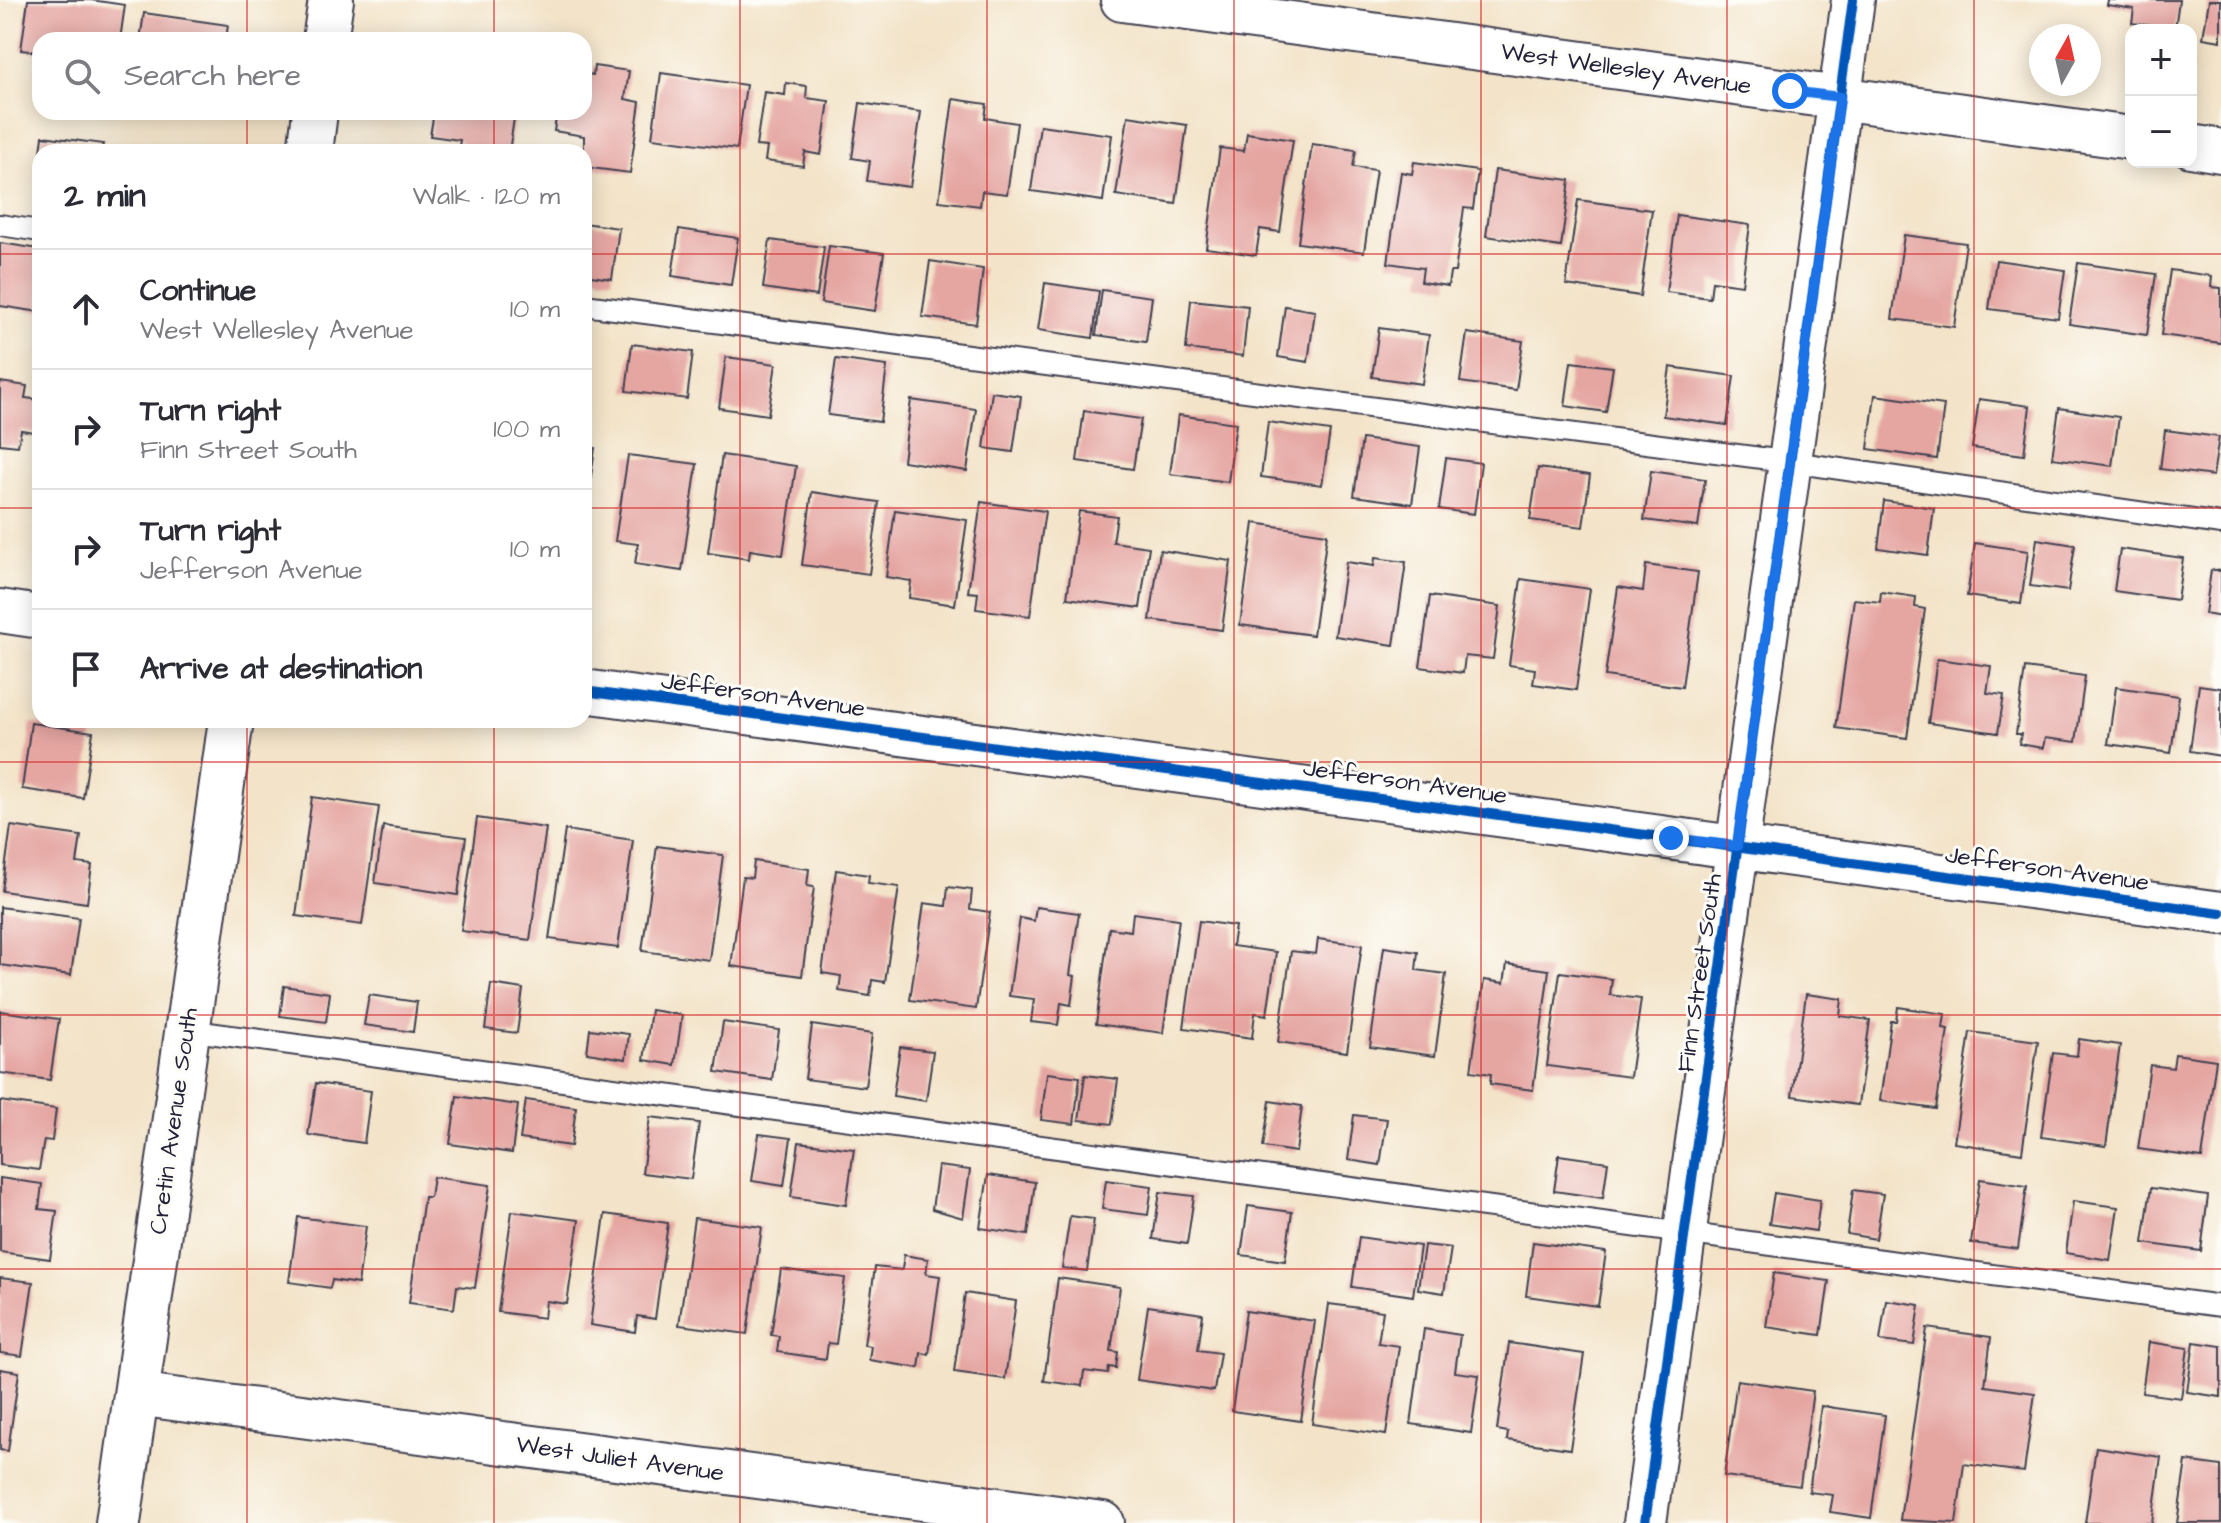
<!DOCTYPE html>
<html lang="en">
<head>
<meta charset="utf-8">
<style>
	:root { --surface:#fff; --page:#f2f2f3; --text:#2b2b33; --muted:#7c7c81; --line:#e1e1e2 }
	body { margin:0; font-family:"Architects Daughter",sans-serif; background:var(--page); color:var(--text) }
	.controls { position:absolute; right:24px; top:24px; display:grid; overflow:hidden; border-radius:16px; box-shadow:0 4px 20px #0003 }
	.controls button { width:72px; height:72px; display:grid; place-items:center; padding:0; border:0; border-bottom:2px solid var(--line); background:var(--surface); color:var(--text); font:40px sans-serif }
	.compass { position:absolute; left:2029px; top:24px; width:72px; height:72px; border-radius:50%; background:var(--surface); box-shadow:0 4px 20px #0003; rotate:8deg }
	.stop { position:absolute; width:24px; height:24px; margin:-18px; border:6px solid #1a73e8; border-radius:50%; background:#fff }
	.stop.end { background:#1a73e8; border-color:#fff; box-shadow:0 2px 8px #0008 }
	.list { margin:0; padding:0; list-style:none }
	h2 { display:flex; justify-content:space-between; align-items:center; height:104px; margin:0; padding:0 32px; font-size:34px }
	h2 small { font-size:26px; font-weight:400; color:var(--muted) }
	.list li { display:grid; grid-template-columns:52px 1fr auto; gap:24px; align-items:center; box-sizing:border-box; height:120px; padding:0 32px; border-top:2px solid var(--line) }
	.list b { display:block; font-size:30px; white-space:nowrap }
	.list p { margin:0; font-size:26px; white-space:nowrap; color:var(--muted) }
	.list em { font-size:26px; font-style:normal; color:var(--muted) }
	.icon { flex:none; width:44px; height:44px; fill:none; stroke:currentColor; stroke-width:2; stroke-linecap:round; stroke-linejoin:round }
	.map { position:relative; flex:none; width:2221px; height:1523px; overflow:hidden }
	.search { position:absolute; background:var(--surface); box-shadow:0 4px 20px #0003; left:32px; top:32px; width:560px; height:88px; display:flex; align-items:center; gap:20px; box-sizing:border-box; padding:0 28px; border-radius:24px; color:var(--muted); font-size:30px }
	.panel { position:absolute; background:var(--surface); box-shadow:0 4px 20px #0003; left:32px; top:144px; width:560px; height:584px; border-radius:24px }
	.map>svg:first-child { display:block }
	.building { fill:#e5a6a2 }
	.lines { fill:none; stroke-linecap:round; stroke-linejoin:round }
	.service-casing { stroke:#413f50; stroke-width:24 }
	.minor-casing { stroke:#413f50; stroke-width:46 }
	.secondary-casing { stroke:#413f50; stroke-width:48 }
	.service { stroke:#fff; stroke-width:20 }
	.minor { stroke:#fff; stroke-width:42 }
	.secondary { stroke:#fff; stroke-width:44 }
	.cycleway-casing { stroke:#fdfcf7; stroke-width:15 }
	.cycleway { stroke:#0057b8; stroke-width:10 }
	.route { stroke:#1a73e8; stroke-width:10 }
	.grid { fill:none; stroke:#d62828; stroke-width:2; stroke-opacity:0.55 }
	.labels { text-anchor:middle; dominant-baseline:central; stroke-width:6; stroke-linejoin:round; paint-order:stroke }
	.street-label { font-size:24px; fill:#22223b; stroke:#fdfcf7 }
</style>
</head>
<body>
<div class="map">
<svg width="2221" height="1523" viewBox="0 0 2221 1523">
	<rect width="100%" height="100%" fill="#fdfcf7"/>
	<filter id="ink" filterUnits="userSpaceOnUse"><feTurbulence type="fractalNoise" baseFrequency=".0125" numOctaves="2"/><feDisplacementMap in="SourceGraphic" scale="16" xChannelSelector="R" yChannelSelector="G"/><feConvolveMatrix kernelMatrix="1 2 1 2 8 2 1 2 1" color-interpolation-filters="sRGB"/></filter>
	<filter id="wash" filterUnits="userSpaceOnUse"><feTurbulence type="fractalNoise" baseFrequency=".006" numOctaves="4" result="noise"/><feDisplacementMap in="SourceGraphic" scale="32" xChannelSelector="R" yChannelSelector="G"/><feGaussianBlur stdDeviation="1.8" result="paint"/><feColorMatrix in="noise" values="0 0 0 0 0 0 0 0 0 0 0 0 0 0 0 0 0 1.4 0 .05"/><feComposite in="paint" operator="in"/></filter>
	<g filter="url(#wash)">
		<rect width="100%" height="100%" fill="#f3e3c8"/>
		<g id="blocks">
			<g class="building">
				<path d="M28,0H91L125,5L120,40H40V52L21,50Z"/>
				<path d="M2108,0H2179L2175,29L2132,23L2134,9L2107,5Z"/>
				<path d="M2209,0H2221V41L2203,38Z"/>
				<path d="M144,13L228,25L226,40H140Z"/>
				<path d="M594,66L629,71L625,99L640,102L630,173L584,167V136L554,131L557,112H584V73L593,75Z"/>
				<path d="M661,73L746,85L737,149L652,138Z"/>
				<path d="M786,83L807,86L806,98L829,101L821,155L805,152L803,166L765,161L767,147L756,146L764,92L785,95Z"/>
				<path d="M953,99L987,104L985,118L1017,123L1007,194L982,191L980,206L939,201Z"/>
				<path d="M860,103L921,112L910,187L867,181L870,161L852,158Z"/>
				<path d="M434,112H515L509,152H458L460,140L430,136Z"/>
				<path d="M1128,116L1187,125L1176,204L1116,195Z"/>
				<path d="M1040,125L1112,135L1103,201L1031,191Z"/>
				<path d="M1247,133L1293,140L1280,232L1260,229L1256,255L1206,248L1220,148L1244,151Z"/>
				<path d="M43,136L103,144L101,152H41Z"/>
				<path d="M1312,144L1356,150L1353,167L1376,170L1364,252L1298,243Z"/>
				<path d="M1414,162L1478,171L1473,209L1464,208L1455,272H1450L1448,286L1421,282L1423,268L1388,263L1401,172L1412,174Z"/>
				<path d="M1495,170L1570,180L1561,247L1486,236Z"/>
				<path d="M1578,200L1652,210L1640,296L1566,285Z"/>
				<path d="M1677,215L1750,225L1742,285L1712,281L1710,298L1666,292Z"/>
				<path d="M584,223L619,228L612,279L584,275Z"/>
				<path d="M679,229L738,238L731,285L672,276Z"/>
				<path d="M1904,235L1966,243L1954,327L1892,319Z"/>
				<path d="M770,240L824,247L817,296L763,288Z"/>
				<path d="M0,243L40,249V312L0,306Z"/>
				<path d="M829,246L884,253L875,311L821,303Z"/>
				<path d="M1996,260L2065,270L2058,318L1989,309Z"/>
				<path d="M930,261L983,269L976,324L922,317Z"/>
				<path d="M2078,263L2156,274L2147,335L2069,324Z"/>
				<path d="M2170,270L2212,276L2211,287L2221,288V343L2161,335Z"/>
				<path d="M1045,283L1099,291L1093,338L1038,330Z"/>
				<path d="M1102,290L1152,297L1146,342L1096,335Z"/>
				<path d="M1191,300L1248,306L1243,356L1186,349Z"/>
				<path d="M1285,306L1315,311L1308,362L1278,357Z"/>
				<path d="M1379,328L1429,335L1422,384L1372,377Z"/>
				<path d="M1467,333L1523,341L1516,390L1460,382Z"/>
				<path d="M632,344L693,352L687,399L626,391Z"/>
				<path d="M726,357L776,364L768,415L719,408Z"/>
				<path d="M836,359L887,366L880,422L828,415Z"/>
				<path d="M1571,362L1613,367L1606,412L1565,406Z"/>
				<path d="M1670,367L1734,376L1727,425L1663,416Z"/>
				<path d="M0,382L27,386L25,398L40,400V433L21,430L18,446L0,444Z"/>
				<path d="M992,392L1021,396L1013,452L984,448Z"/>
				<path d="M1875,395L1944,405L1937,459L1868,449Z"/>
				<path d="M1979,399L2030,406L2024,455L1972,448Z"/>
				<path d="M911,400L976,409L967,471L903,461Z"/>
				<path d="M2059,408L2119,417L2112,466L2052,458Z"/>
				<path d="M1084,411L1141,419L1133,469L1077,461Z"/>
				<path d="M1178,415L1236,423L1228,482L1170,474Z"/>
				<path d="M1268,422L1330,431L1322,485L1261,477Z"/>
				<path d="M2165,430L2219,437L2213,476L2160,469Z"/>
				<path d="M1362,439L1420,447L1412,504L1354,496Z"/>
				<path d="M584,446L595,448L586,510H584Z"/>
				<path d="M628,455L697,464L682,571L635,564L638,544L615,541Z"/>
				<path d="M722,455L796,466L783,555L750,550L749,559L708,553Z"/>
				<path d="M1446,458L1481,463L1474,514L1439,509Z"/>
				<path d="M1538,468L1590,475L1583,527L1530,520Z"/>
				<path d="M1651,471L1705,479L1698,527L1644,520Z"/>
				<path d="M812,492L879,502L869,574L802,565Z"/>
				<path d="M1884,501L1934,508L1928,555L1878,548Z"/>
				<path d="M981,502L1045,511L1030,616L976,609L978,593L968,592Z"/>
				<path d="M895,510L967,520L955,605L909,598L911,581L886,577Z"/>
				<path d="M1079,511L1117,516L1113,542L1149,547L1140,608L1067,598Z"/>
				<path d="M1254,523L1327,534L1313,635L1240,625Z"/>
				<path d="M2037,539L2075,545L2068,591L2030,586Z"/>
				<path d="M1975,543L2028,551L2021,604L1967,596Z"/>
				<path d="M2120,549L2183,558L2177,600L2114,591Z"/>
				<path d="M1160,550L1231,561L1222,630L1150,620Z"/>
				<path d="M1375,558L1406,562L1394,645L1335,636L1346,562L1374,566Z"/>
				<path d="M1646,565L1698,572L1682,687L1605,676L1618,587L1643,591Z"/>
				<path d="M2211,570L2221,571V617L2205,614Z"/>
				<path d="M1521,579L1590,589L1576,690L1533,684L1535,669L1509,665Z"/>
				<path d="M1881,592L1916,597L1915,607L1925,609L1907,738L1836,728L1854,599L1880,602Z"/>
				<path d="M1430,596L1500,606L1493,659L1465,656L1463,673L1420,667Z"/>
				<path d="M1937,659L1991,666L1987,693L2004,695L1998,733L1928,723Z"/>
				<path d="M2025,668L2085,676L2076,742L2045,738L2043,748L2019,744L2021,734H2016Z"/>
				<path d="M2199,685L2221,688V756L2190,751Z"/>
				<path d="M2116,687L2179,696L2171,753L2108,744Z"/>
				<path d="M31,723L93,732L83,798L22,789Z"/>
				<path d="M312,797L379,807L362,925L296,916Z"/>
				<path d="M477,818L546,828L530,940L461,931Z"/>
				<path d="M11,826L81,836L77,863L92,865L87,903L2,891Z"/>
				<path d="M383,826L466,837L458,895L375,883Z"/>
				<path d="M565,830L633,840L618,948L549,939Z"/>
				<path d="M657,846L723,855L709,960L642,951Z"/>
				<path d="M754,861L809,869L807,886L814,887L802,976L731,966L743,877L752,878Z"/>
				<path d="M836,870L869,875L868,883L899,887L885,982L872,980L870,996L839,991L841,976L822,973Z"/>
				<path d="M948,887L972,890L970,909L990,912L976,1009L910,1000L924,903L946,906Z"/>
				<path d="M0,907L79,918L71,975L0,965Z"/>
				<path d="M1036,907L1079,913L1070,975L1075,976L1071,1005L1061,1003L1058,1025L1031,1022L1034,999L1009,996L1020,918L1034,921Z"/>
				<path d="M1133,913L1179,919L1163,1033L1096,1024L1109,928L1131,931Z"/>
				<path d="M1199,921L1235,926L1232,946L1276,952L1267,1015L1255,1013L1252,1038L1184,1028Z"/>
				<path d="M1318,939L1362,945L1347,1052L1278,1042L1291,951L1316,954Z"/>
				<path d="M1384,947L1418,952L1416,970L1446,974L1435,1056L1370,1047Z"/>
				<path d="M1507,964L1549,970L1533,1090L1490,1084L1491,1074L1471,1071L1484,980L1504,983Z"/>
				<path d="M1560,972L1612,979L1610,995L1641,999L1630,1077L1547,1066Z"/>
				<path d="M491,984L523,989L517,1033L485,1029Z"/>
				<path d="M284,986L330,993L326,1022L280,1016Z"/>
				<path d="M1806,994L1842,999L1840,1016L1870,1020L1858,1105L1792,1096Z"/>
				<path d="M369,995L417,1002L413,1032L364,1025Z"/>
				<path d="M1898,1007L1945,1014L1943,1028L1948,1029L1936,1109L1880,1101L1891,1021H1896Z"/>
				<path d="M651,1010L682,1015L675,1065L644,1060Z"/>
				<path d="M0,1011L59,1019L50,1080L0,1073Z"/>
				<path d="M723,1022L779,1030L772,1080L716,1072Z"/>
				<path d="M812,1025L872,1034L865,1087L805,1079Z"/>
				<path d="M590,1029L629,1034L626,1059L587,1053Z"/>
				<path d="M1970,1032L2038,1041L2022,1153L1954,1143Z"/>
				<path d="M2079,1039L2120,1045L2106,1146L2041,1137L2053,1053L2077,1056Z"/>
				<path d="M900,1047L933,1051L926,1101L893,1096Z"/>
				<path d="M2175,1054L2216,1060L2202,1158L2138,1149L2150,1065L2173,1068Z"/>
				<path d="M1047,1073L1080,1077L1074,1124L1041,1120Z"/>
				<path d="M1085,1075L1118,1079L1112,1124L1079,1120Z"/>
				<path d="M316,1083L371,1091L364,1143L308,1135Z"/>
				<path d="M457,1096L518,1105L512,1153L450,1144Z"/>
				<path d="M526,1100L576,1107L571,1146L520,1139Z"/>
				<path d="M0,1101L56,1109L52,1141L44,1140L39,1170L0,1165Z"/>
				<path d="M1270,1101L1302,1106L1296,1152L1263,1147Z"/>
				<path d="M1354,1115L1387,1119L1380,1165L1348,1160Z"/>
				<path d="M650,1117L699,1123L691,1179L642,1173Z"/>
				<path d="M759,1134L791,1138L784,1186L752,1181Z"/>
				<path d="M799,1142L854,1149L846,1205L791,1197Z"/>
				<path d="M1559,1155L1608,1162L1603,1198L1554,1191Z"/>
				<path d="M938,1166L970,1170L963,1218L932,1209Z"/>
				<path d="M988,1175L1035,1182L1028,1235L980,1228Z"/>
				<path d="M433,1177L490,1185L475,1288L457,1286L454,1309L409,1303L424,1197H430Z"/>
				<path d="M0,1178L42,1184L39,1209L57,1211L50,1259L0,1252Z"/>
				<path d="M1980,1179L2027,1186L2018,1249L1971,1243Z"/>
				<path d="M1106,1180L1152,1186L1148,1215L1102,1209Z"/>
				<path d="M2151,1188L2208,1196L2201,1251L2143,1243Z"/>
				<path d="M1853,1190L1883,1194L1876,1239L1847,1234Z"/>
				<path d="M1160,1192L1194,1196L1187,1244L1153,1239Z"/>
				<path d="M1774,1193L1820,1200L1816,1231L1769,1224Z"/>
				<path d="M2073,1201L2118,1207L2110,1260L2066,1253Z"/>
				<path d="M1248,1206L1292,1212L1285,1261L1241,1255Z"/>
				<path d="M512,1211L579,1220L567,1304L546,1301L544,1318L498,1312Z"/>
				<path d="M605,1214L668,1223L655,1319L637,1316L635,1332L590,1325Z"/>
				<path d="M1070,1216L1094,1219L1087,1271L1062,1268Z"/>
				<path d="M298,1217L366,1226L358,1284L332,1280L330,1288L289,1282Z"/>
				<path d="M694,1218L762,1227L747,1334L679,1325Z"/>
				<path d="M1359,1237L1420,1246L1413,1296L1352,1287Z"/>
				<path d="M1533,1242L1606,1252L1598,1306L1526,1296Z"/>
				<path d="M1424,1245L1451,1248L1444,1293L1418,1289Z"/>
				<path d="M904,1255L928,1259L926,1274L940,1276L929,1354L921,1353L919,1368L869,1360L871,1346L864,1345L875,1267L902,1270Z"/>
				<path d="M781,1269L845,1278L836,1344L828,1343L826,1359L777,1352L779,1336L771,1335Z"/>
				<path d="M1774,1273L1829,1281L1821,1335L1766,1327Z"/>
				<path d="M0,1278L33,1282L22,1356L0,1353Z"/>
				<path d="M1058,1278L1120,1287L1111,1351L1118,1352L1116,1368L1109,1367L1108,1374L1084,1371L1082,1386L1044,1381Z"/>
				<path d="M965,1293L1016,1301L1005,1379L954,1372Z"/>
				<path d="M1886,1300L1920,1305L1914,1345L1880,1341Z"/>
				<path d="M1329,1304L1383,1311L1378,1343L1399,1346L1386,1435L1312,1424Z"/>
				<path d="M1148,1306L1203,1314L1198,1350L1220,1353L1214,1391L1137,1380Z"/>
				<path d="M1246,1311L1315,1321L1301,1421L1232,1411Z"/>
				<path d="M1927,1328L1991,1337L1985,1386L2035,1393L2024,1472L1964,1464L1956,1523L1900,1520Z"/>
				<path d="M1424,1329L1460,1335L1455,1372L1479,1375L1471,1433L1411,1424Z"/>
				<path d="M2149,1342L2188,1348L2181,1398L2142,1393Z"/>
				<path d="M2194,1342L2221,1346V1397L2187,1392Z"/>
				<path d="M1509,1343L1584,1354L1570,1449L1507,1440L1508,1432L1497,1430Z"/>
				<path d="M0,1369L19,1372L8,1451L0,1450Z"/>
				<path d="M1737,1380L1813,1391L1800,1486L1724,1476Z"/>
				<path d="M1821,1406L1885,1415L1871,1518L1830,1512L1833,1495L1809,1492Z"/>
				<path d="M2096,1447L2161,1457L2152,1523H2085Z"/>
				<path d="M2186,1461L2221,1466V1523H2177Z"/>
			</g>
		</g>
	</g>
	<g filter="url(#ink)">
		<use href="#blocks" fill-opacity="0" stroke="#413f50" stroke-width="2"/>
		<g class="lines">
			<defs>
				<g id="service">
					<path d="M0,225L40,231"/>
					<path d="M584,305L1792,462L2221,524"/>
					<path d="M187,1030L2221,1306"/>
				</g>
				<g id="minor">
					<path d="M1122,0L2131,138"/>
					<path d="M2191,146L2221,151"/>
					<path d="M0,611L40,617"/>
					<path d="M584,691L2221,913"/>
					<path d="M136,1394L1103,1523"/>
					<path d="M1645,1523L1853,0"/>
				</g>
				<g id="secondary">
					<path d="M325,40L331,0"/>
					<path d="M310,152L315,112"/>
					<path d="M118,1523L231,720"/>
				</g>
			</defs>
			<use href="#service" class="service-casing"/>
			<use href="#minor" class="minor-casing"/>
			<use href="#secondary" class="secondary-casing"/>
			<use href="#service" class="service"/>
			<use href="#minor" class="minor"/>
			<use href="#secondary" class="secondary"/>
			<defs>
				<g id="cycleway">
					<path d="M584,691L2221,913"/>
					<path d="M1645,1523L1853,0"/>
				</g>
			</defs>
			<use href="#cycleway" class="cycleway-casing"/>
			<use href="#cycleway" class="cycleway"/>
		</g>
	</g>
	<g class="lines" filter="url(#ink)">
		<path class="route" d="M1671,838L1737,846L1840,97L1790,91"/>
	</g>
	<path class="grid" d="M247,0V40M494,0V40M740,0V1523M987,0V1523M1234,0V1523M1481,0V1523M1727,0V1523M1974,0V1523M247,112V152M494,112V152M0,254H40M584,254H2221M0,508H40M584,508H2221M247,720V1523M494,720V1523M0,762H2221M0,1015H2221M0,1269H2221"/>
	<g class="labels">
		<g class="street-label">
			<text transform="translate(1626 69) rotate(8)">West Wellesley Avenue</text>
			<text transform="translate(763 695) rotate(8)">Jefferson Avenue</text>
			<text transform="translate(1405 782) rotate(8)">Jefferson Avenue</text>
			<text transform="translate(2047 869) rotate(8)">Jefferson Avenue</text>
			<text transform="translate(1700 973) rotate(-82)">Finn Street South</text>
			<text transform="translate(174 1121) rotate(-82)">Cretin Avenue South</text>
			<text transform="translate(620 1459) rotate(8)">West Juliet Avenue</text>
		</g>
	</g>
</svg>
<div class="controls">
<button>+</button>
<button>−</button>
</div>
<svg class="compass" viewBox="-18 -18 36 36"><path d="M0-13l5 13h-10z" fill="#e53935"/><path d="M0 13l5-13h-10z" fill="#7c7c81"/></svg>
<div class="stop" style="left:1790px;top:91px"></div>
<div class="stop end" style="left:1671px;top:838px"></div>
<div class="search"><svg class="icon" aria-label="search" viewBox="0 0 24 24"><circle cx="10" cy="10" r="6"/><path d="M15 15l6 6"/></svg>Search here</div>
<section class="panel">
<h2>2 min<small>Walk · 120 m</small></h2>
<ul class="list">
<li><svg class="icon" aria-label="ahead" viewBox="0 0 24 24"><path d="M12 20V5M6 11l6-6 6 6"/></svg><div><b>Continue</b><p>West Wellesley Avenue</p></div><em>10 m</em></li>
<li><svg class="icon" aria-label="right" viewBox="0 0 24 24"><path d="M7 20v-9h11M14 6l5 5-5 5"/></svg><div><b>Turn right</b><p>Finn Street South</p></div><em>100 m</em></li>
<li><svg class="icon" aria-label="right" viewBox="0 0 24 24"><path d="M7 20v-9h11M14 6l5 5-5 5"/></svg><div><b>Turn right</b><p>Jefferson Avenue</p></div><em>10 m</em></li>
<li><svg class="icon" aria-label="arrive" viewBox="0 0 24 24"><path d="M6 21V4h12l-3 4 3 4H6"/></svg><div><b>Arrive at destination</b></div></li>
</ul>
</section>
</div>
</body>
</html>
